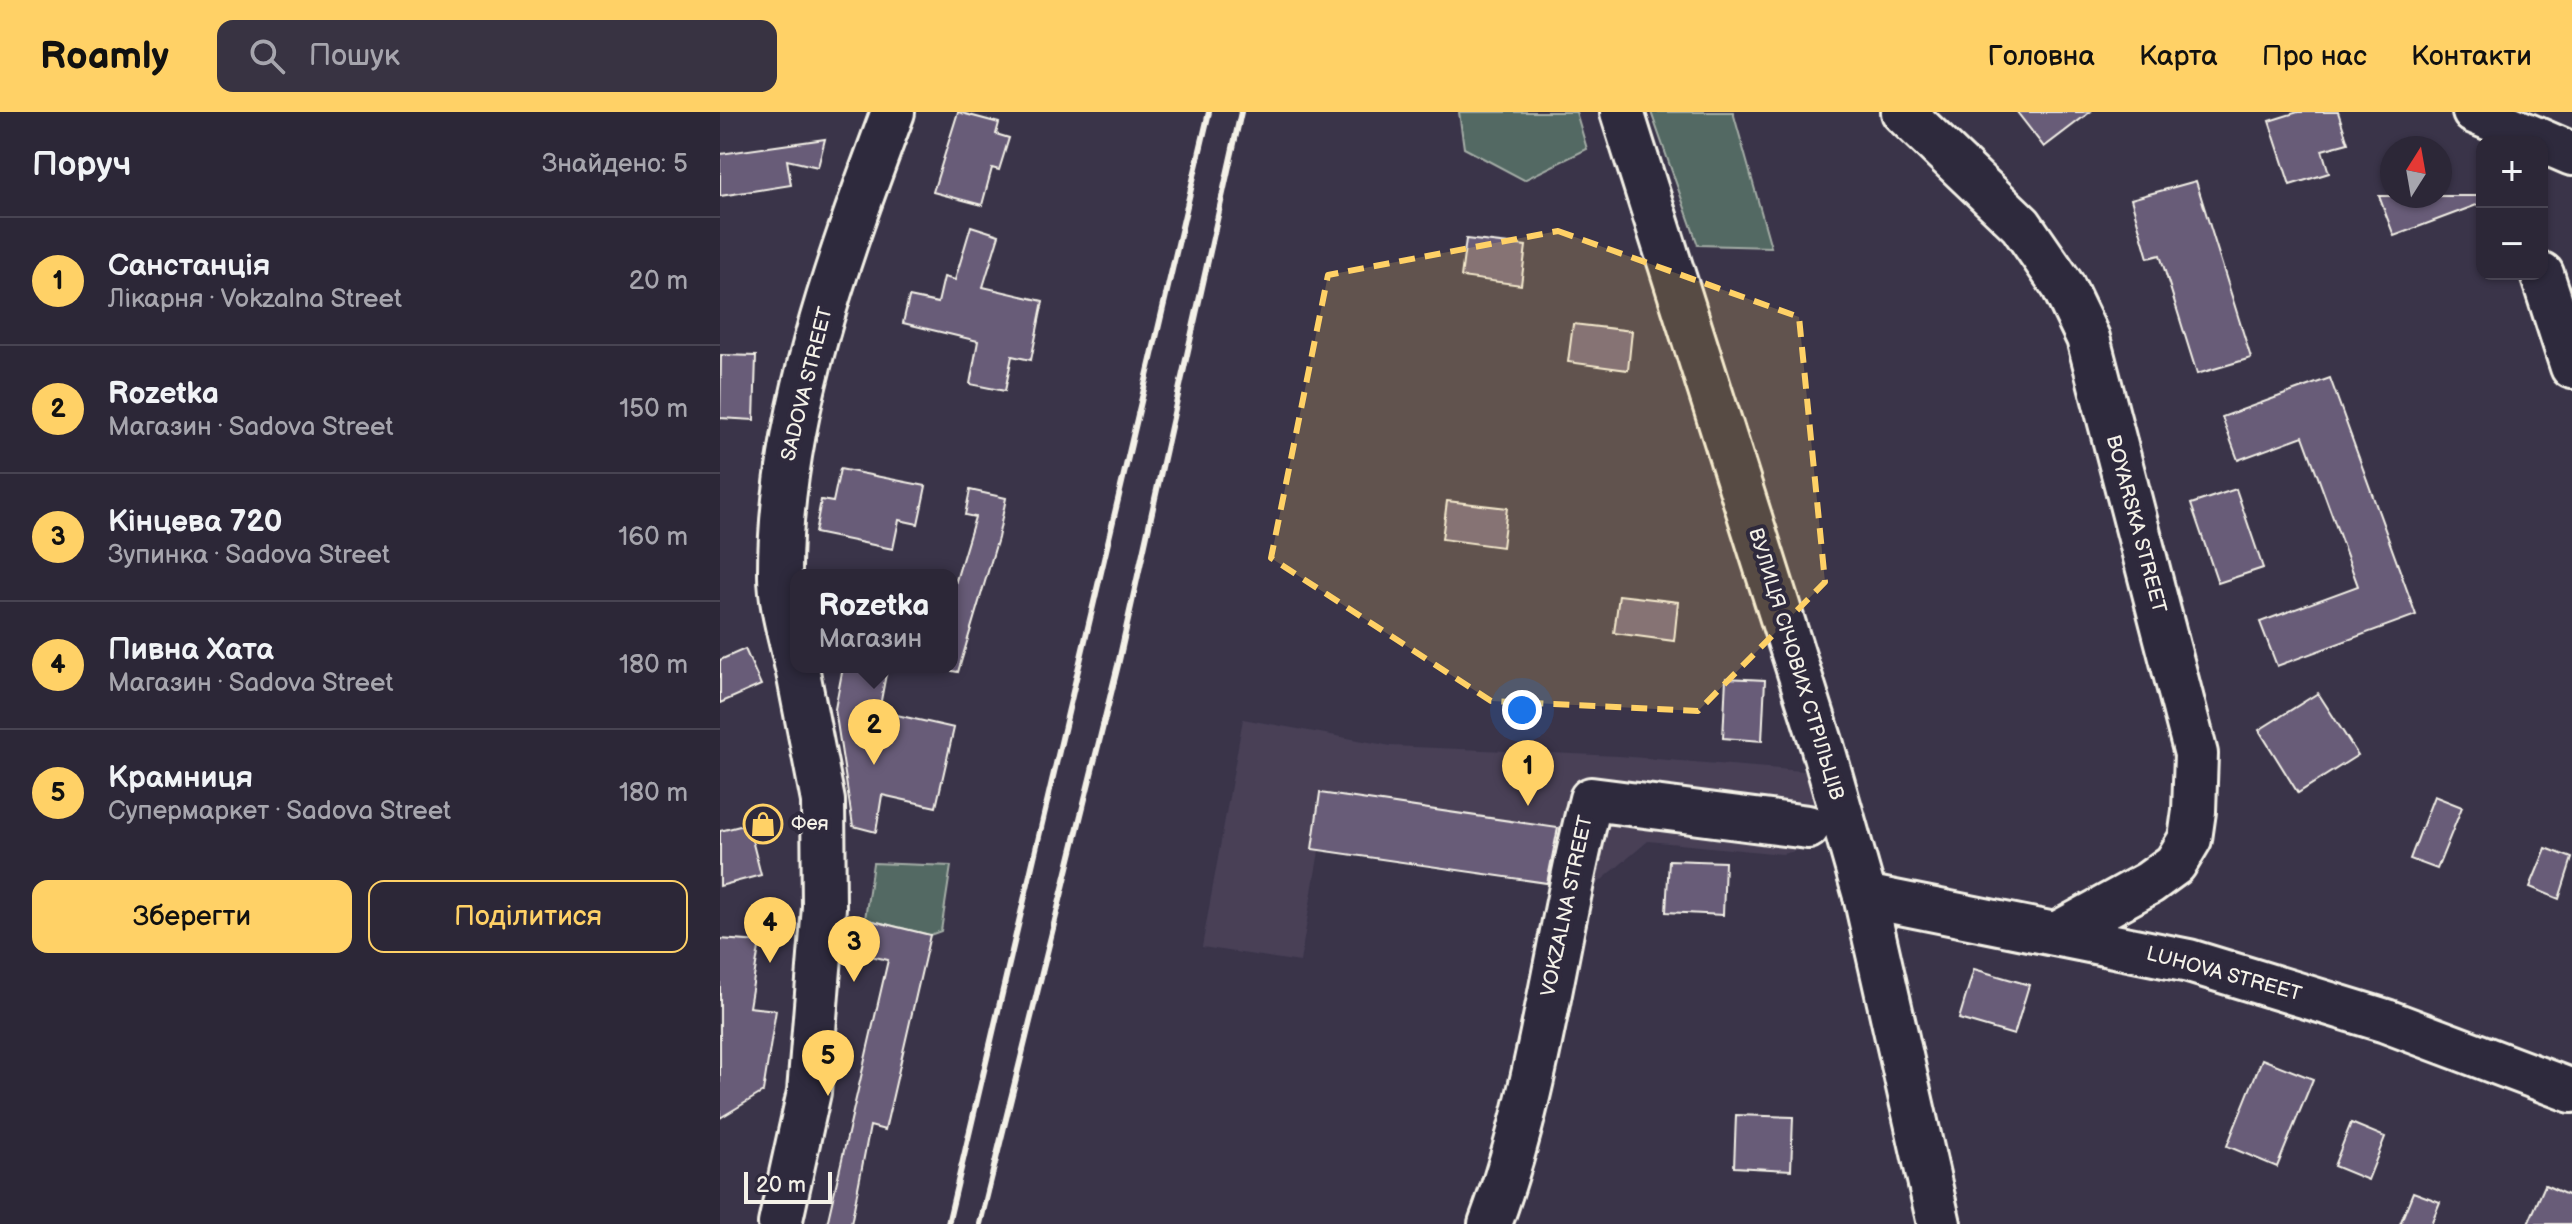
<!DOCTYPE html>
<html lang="uk">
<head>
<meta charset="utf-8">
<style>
	:root { --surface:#2c2737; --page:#383342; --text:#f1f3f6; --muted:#a6a5ad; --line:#484452; --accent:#ffd166 }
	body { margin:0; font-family:"Balsamiq Sans",sans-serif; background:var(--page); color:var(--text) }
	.controls { position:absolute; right:24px; top:24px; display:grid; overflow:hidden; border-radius:16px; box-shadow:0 2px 6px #0004 }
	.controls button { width:72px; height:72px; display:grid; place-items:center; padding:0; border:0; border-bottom:2px solid var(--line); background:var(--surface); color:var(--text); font:40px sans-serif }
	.compass { position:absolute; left:1660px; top:24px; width:72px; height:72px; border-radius:50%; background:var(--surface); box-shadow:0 2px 6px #0004; rotate:11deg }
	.scale { position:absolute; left:24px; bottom:20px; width:88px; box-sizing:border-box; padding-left:8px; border:4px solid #f4f1e8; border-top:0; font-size:22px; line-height:28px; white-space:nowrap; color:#f4f1e8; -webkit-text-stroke:6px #2f2a3d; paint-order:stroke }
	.you { position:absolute; left:802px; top:598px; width:28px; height:28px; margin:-20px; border:6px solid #fff; border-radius:50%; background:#1a73e8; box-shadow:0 0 0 12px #1a73e833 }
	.badge { display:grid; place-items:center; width:52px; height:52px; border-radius:50%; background:var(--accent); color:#111; font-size:26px; font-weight:700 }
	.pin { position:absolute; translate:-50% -66px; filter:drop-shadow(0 2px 4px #0008) }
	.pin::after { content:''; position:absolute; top:42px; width:28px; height:24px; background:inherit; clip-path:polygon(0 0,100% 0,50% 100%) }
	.popup { position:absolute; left:70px; top:457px; width:168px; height:104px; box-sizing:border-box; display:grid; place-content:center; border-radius:16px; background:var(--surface); filter:drop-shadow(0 2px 6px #0005); font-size:26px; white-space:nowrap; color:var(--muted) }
	.popup b { font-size:30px; color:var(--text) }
	.popup::after { content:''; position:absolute; left:50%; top:100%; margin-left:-16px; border:16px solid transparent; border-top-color:var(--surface) }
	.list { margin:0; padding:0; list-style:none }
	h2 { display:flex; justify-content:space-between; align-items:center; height:104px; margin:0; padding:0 32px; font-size:34px }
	h2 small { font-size:26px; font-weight:400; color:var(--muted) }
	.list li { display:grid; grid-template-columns:52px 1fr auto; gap:24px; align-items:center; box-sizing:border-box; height:128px; padding:0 32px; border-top:2px solid var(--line) }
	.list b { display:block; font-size:30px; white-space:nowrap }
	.list p { margin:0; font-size:26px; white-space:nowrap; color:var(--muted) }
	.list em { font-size:26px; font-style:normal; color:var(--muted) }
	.actions { display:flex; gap:16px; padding:24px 32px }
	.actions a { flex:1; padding:18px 0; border:2px solid var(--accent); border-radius:16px; text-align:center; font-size:28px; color:var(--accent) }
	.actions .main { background:var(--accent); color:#111 }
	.icon { flex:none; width:44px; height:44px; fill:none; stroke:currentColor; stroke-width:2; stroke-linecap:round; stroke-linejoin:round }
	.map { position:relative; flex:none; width:1852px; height:1112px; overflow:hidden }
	header { display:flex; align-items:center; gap:48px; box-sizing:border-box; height:112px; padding:0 40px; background:var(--accent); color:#111 }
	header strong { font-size:38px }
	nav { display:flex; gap:44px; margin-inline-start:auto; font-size:28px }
	.search { width:560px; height:72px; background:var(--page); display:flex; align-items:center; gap:20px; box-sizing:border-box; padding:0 28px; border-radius:16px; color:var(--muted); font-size:30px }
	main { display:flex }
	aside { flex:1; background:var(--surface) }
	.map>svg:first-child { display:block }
	.built { fill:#484057 }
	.green { fill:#536964; stroke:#a4ada6; stroke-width:2 }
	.building { fill:#675b78; stroke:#f4f1e8; stroke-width:2 }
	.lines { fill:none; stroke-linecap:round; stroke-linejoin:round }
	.minor-casing { stroke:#f4f1e8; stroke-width:48 }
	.minor { stroke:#2f2a3d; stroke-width:42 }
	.rail { stroke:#f4f1e8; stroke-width:6 }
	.marked { fill:#ffd166; fill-opacity:0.2; stroke:#ffd166; stroke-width:6; stroke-dasharray:16 10; stroke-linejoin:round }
	.labels { text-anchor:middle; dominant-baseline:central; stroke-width:8; stroke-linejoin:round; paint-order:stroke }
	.street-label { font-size:20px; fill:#f4f1e8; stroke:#2f2a3d }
	.poi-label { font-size:20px; fill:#f4f1e8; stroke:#2f2a3d; text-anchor:start }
</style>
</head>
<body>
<header>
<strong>Roamly</strong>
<div class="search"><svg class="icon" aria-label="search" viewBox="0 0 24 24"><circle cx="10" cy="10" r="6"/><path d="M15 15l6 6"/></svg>Пошук</div>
<nav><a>Головна</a><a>Карта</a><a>Про нас</a><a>Контакти</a></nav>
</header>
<main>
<aside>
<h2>Поруч<small>Знайдено: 5</small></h2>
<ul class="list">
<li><span class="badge">1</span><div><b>Санстанція</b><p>Лікарня · Vokzalna Street</p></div><em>20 m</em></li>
<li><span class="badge">2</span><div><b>Rozetka</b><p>Магазин · Sadova Street</p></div><em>150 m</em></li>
<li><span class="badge">3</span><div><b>Кінцева 720</b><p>Зупинка · Sadova Street</p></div><em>160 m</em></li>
<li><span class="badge">4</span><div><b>Пивна Хата</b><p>Магазин · Sadova Street</p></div><em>180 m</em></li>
<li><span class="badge">5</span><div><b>Крамниця</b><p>Супермаркет · Sadova Street</p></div><em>180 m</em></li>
</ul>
<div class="actions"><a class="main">Зберегти</a><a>Поділитися</a></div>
</aside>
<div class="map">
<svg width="1852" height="1112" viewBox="0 0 1852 1112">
	<rect width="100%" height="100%" fill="#3a3449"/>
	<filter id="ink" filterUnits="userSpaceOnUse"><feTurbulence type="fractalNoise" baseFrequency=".0125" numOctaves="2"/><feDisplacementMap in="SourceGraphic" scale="16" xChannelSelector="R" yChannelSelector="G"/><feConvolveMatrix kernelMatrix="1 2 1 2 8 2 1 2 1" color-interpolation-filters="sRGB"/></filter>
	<g filter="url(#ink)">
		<path class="built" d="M523,607L671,634L899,644L1096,660L1121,729L1062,742L928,729L870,778L599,739L580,850L482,835Z"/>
		<g class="green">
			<path d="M739,0H856L867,37L804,68L744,36Z"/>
			<path d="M931,0H1013L1051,135L978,133Z"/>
			<path d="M153,751L231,754L221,819L210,823L145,807Z"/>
		</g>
		<g class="building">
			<path d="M238,0L279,11L276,22L289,26L279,58L272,56L262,93L213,80Z"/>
			<path d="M1297,0H1370L1324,35Z"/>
			<path d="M1578,0H1618L1628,31L1602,38L1609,61L1570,73L1549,9Z"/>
			<path d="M105,27L98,55L67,48L71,73L0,84V42Z"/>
			<path d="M1476,69L1531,246L1477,262L1440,143L1428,146L1411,87Z"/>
			<path d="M1659,84H1762V91L1674,124Z"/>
			<path d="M251,114L279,123L263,175L323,189L311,248L292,244L285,279L250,272L258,229L183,211L189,185L218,191L224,165L235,168Z"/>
			<path d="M746,127L806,134L801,173L741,165Z"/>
			<path d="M853,212L912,219L908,258L848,250Z"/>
			<path d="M1,243L36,244L34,308L0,306Z"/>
			<path d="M1610,266L1696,503L1557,554L1540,510L1638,474L1583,324L1518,348L1502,305Z"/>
			<path d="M120,357L206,374L198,412L179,408L173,437L95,421L101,388L113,390Z"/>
			<path d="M1516,377L1543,456L1498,471L1471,392Z"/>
			<path d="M250,378L286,386L278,426L238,560L232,559V482L255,405L245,403Z"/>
			<path d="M727,389L787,396L782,435L722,427Z"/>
			<path d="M899,483L958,490L954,529L894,521Z"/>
			<path d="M25,537L41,573L0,591V548Z"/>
			<path d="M123,555H157L156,560L166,562L159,599L234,616L216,695L162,683L156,720L133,714L115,597Z"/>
			<path d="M1006,566L1045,568L1042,629L1003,626Z"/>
			<path d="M1598,581L1638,643L1578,681L1539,618Z"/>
			<path d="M600,681L838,716L827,771L592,737Z"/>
			<path d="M1714,684L1742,695L1717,757L1690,747Z"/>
			<path d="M28,712L41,763L0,774V719Z"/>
			<path d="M1826,736L1852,746L1839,787L1810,775Z"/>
			<path d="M949,748L1005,750L1003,803L946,800Z"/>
			<path d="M145,807L210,823L165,1018L150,1014L131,1112H107L168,848L138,841Z"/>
			<path d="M0,827L40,830L29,895L56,898L43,980L0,1006Z"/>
			<path d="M1254,857L1309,873L1294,923L1239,907Z"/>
			<path d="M1542,947L1593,967L1557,1055L1507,1034Z"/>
			<path d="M1016,1003L1073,1005L1071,1058L1014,1055Z"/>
			<path d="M1631,1011L1665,1025L1648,1068L1614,1054Z"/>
			<path d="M1825,1073L1852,1085V1112H1808Z"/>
			<path d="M1693,1080L1720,1090L1711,1112H1680Z"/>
		</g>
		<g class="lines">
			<defs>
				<g id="minor">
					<path d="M902,0L1102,633L1145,784L1219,1112"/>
					<path d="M1183,0L1301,113L1343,174L1368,226L1476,642L1474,699L1470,727L1455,752L1429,771L1338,821"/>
					<path d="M1754,0L1852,42"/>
					<path d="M1822,162L1852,255"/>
					<path d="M76,552C70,524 60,492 60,463C59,307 119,145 173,0"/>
					<path d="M1145,784L1469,849L1666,909L1852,979"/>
					<path d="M60,1112L89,980L104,795L103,689L77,555"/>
					<path d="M770,1112C821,976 835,827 871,687L1088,715"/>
				</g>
			</defs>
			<use href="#minor" class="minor-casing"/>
			<use href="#minor" class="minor"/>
			<g class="rail">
				<path d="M228,1112L489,0"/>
				<path d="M260,1112L398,553L521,0"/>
			</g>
		</g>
	</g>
	<path class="marked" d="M838,119L1079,205L1105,470L978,599L771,589L551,446L608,163Z"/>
	<defs>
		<symbol id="shop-ring" viewBox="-11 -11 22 22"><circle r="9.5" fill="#2f2a3d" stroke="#ffd166" stroke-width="1.5"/><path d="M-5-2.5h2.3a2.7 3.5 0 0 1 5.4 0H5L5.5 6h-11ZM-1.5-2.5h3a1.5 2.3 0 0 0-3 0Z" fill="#ffd166"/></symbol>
	</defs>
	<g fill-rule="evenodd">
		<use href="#shop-ring" x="21" y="690" width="44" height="44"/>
	</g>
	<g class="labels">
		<g class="street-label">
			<text transform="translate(87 272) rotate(-76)">SADOVA STREET</text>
			<text transform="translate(1416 412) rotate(75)">BOYARSKA STREET</text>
			<text transform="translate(1076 552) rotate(73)">ВУЛИЦЯ СІЧОВИХ СТРІЛЬЦІВ</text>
			<text transform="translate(847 794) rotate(-78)">VOKZALNA STREET</text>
			<text transform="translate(1504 862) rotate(15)">LUHOVA STREET</text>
		</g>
		<g class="poi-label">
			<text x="71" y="712">Фея</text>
		</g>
	</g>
</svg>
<div class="controls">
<button>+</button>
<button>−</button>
</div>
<svg class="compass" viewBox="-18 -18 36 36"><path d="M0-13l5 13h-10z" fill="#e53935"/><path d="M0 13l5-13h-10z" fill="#a6a5ad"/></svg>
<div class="scale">20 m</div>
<div class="you"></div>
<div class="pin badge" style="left:808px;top:694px">1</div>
<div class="pin badge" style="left:154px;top:653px">2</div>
<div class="popup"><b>Rozetka</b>Магазин</div>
<div class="pin badge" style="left:134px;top:870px">3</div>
<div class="pin badge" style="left:50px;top:851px">4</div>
<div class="pin badge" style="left:108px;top:984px">5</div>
</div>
</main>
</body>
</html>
